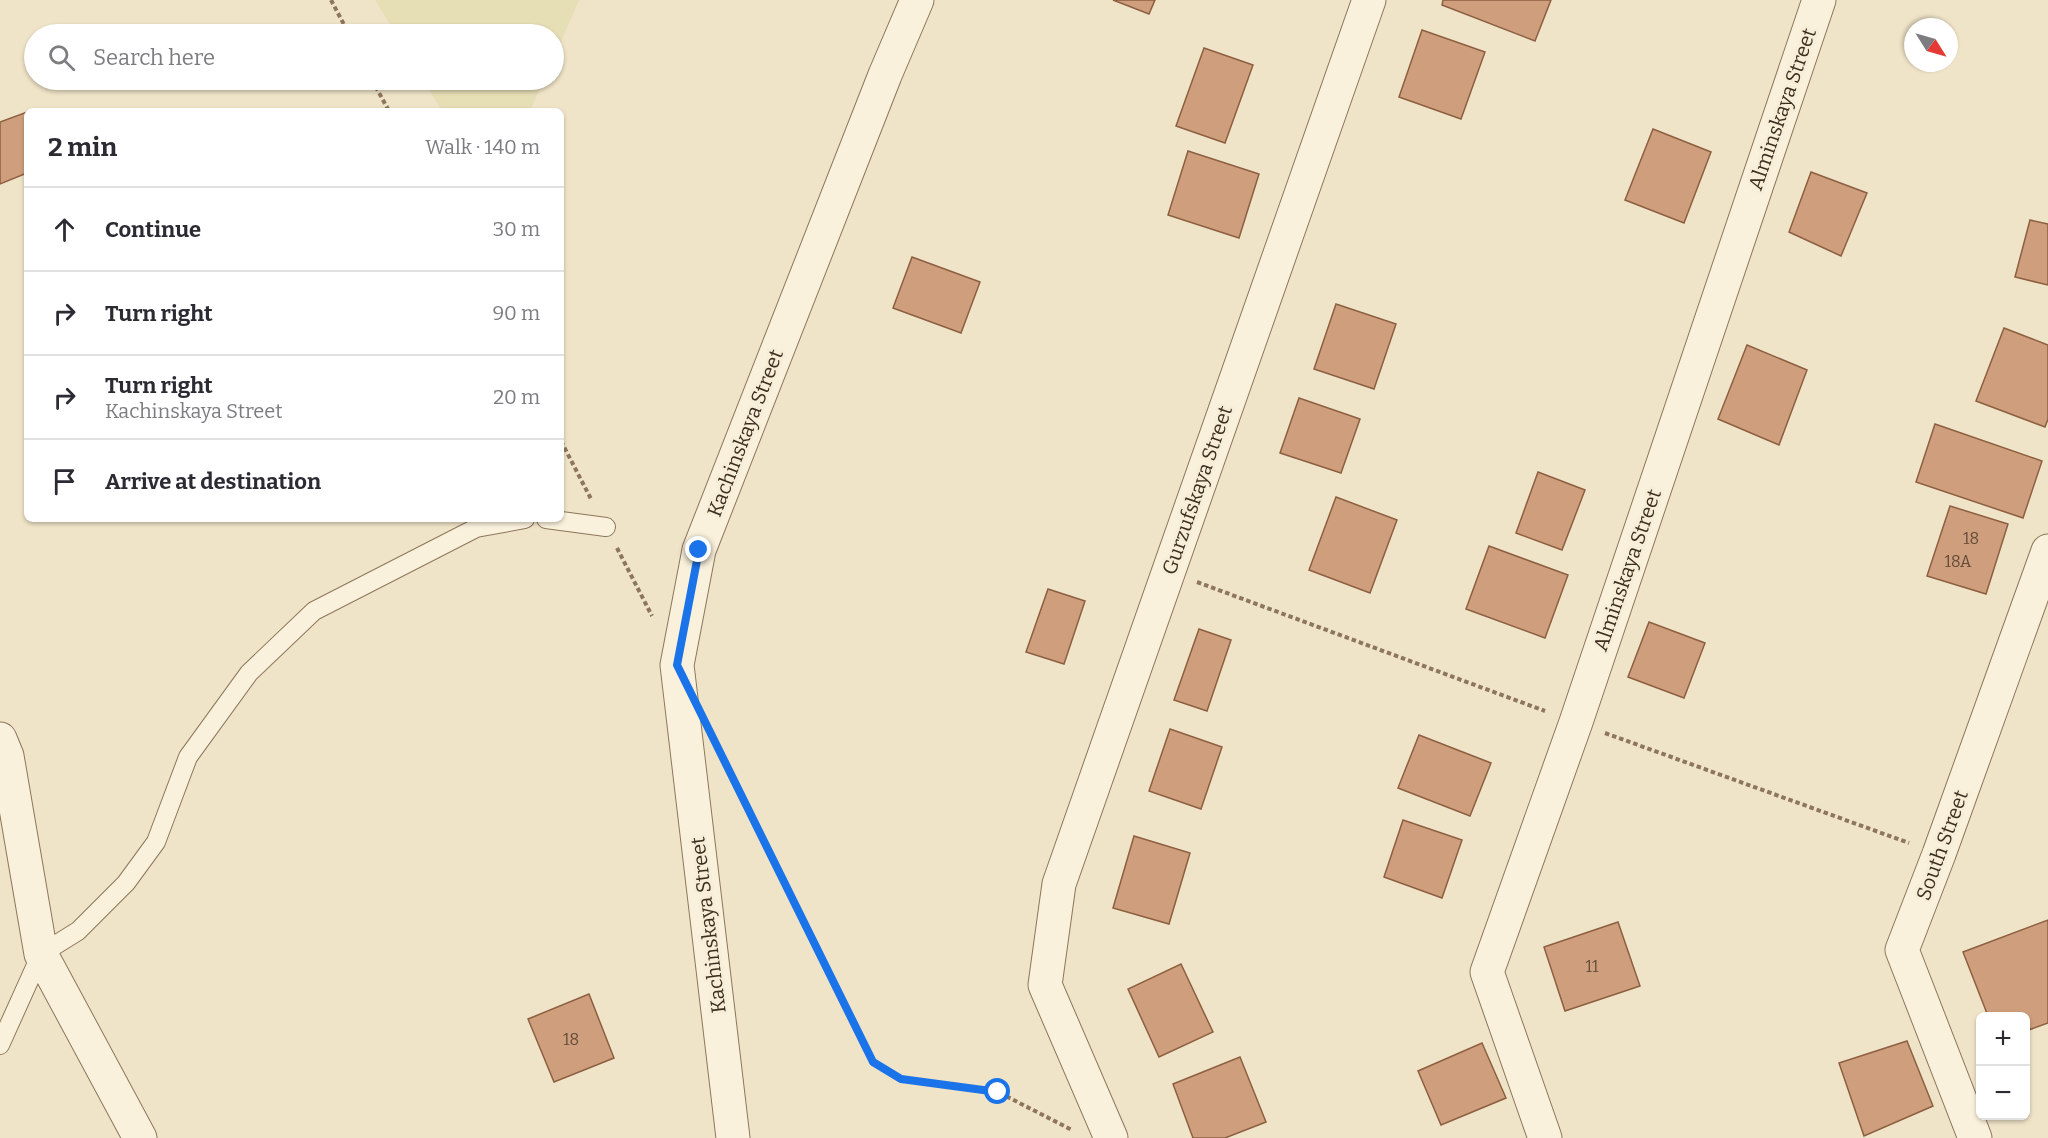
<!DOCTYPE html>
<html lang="en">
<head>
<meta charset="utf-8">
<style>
	:root { --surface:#fff; --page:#f2f2f3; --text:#2b2b33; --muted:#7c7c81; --line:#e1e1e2 }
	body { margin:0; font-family:Bitter,serif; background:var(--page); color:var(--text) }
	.controls { position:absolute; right:18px; bottom:18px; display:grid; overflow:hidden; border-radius:9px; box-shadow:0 2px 4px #0004 }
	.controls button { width:54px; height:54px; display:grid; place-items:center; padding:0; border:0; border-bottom:2px solid var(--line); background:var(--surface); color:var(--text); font:30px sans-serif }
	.compass { position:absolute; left:1904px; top:18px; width:54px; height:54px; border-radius:50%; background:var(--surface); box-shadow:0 2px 4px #0004; rotate:127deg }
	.stop { position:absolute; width:18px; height:18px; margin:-14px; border:4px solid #1a73e8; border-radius:50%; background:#fff }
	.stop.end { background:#1a73e8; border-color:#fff; box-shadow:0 2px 6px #0008 }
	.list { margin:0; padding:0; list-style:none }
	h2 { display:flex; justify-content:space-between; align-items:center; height:78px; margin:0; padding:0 24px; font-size:26px }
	h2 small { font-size:20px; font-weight:400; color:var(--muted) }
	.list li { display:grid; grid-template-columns:39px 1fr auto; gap:18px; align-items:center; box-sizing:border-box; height:84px; padding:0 24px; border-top:2px solid var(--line) }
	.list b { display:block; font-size:22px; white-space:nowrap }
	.list p { margin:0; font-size:20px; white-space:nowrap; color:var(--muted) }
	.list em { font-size:20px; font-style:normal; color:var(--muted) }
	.icon { flex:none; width:33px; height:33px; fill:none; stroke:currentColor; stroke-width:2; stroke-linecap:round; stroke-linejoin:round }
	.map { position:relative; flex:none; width:2048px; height:1138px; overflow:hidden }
	.search { position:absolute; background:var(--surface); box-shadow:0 2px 4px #0004; left:24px; top:24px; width:540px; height:66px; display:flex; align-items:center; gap:15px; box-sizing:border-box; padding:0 21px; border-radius:33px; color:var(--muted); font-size:22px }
	.panel { position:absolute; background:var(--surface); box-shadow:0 2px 4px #0004; left:24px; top:108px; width:540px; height:414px; border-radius:9px }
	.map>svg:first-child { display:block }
	.farmland { fill:#e6deb5 }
	.building { fill:#cf9f7d; stroke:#8d5f41; stroke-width:1.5 }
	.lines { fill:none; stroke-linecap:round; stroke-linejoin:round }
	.lane-casing { stroke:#8d765c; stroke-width:20 }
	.street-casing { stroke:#8d765c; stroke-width:35 }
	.path { stroke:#8d765c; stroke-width:4; stroke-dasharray:4.5 3; stroke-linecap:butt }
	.lane { stroke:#faf1dc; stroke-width:18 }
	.street { stroke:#faf1dc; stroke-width:33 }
	.route { stroke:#1a73e8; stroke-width:8 }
	.labels { text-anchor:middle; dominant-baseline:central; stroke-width:6; stroke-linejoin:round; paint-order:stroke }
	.number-label { font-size:16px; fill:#624a37 }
	.street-label { font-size:20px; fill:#3d2e20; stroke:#f7eed8 }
</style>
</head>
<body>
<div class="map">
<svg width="2048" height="1138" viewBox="0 0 2048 1138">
	<rect width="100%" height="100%" fill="#f0e4c8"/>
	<g class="farmland">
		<path d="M375,0H579L554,58V34H396Z"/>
		<path d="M423,80H544L530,111H442Z"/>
	</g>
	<g class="building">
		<path d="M1113,0H1155L1149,14Z"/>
		<path d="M1443,0H1551L1535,41L1442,5Z"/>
		<path d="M1422,30L1485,52L1461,119L1399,97Z"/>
		<path d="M1204,48L1253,65L1225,143L1176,126Z"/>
		<path d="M27,112V173L0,184V122Z"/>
		<path d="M1653,129L1711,152L1684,223L1625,200Z"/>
		<path d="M1188,151L1259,174L1239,238L1168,215Z"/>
		<path d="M1811,172L1867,193L1841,256L1789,232Z"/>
		<path d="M2030,220L2048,224V285L2015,277Z"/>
		<path d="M912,257L980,282L961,333L893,308Z"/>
		<path d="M1336,304L1396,324L1374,389L1314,369Z"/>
		<path d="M2004,328L2048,345V419L2045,427L1976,401Z"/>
		<path d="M1747,345L1807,370L1779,445L1718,419Z"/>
		<path d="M1299,398L1360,419L1341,473L1280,453Z"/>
		<path d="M1935,424L2042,461L2023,518L1916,482Z"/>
		<path d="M1538,472L1585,490L1562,550L1516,533Z"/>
		<path d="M1336,497L1397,520L1370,593L1309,570Z"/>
		<path d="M1950,506L2008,524L1986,594L1927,576Z"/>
		<path d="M1489,546L1568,575L1545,638L1466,609Z"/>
		<path d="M1048,589L1085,601L1064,664L1026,652Z"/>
		<path d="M1649,622L1705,643L1684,698L1628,677Z"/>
		<path d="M1199,629L1231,640L1207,711L1174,700Z"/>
		<path d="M1170,729L1222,747L1201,809L1149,791Z"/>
		<path d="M1419,735L1491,763L1470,816L1398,788Z"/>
		<path d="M1403,820L1462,840L1442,898L1384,877Z"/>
		<path d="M1134,836L1190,853L1169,924L1113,908Z"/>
		<path d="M2048,920V1023L2026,1031V1016H1988L1963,952Z"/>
		<path d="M1618,922L1640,986L1565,1011L1544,947Z"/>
		<path d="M1181,964L1213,1032L1159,1057L1128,989Z"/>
		<path d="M589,994L614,1058L554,1082L528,1019Z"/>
		<path d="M1907,1041L1933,1106L1864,1136L1839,1063Z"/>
		<path d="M1482,1043L1506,1098L1441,1125L1418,1071Z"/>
		<path d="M1240,1057L1266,1122L1225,1138H1193L1173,1084Z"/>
	</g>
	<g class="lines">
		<defs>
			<g id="lane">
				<path d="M546,519L606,527"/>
				<path d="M0,1045L41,954L78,931L126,883L156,842L188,757L249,673L314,611L476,528L525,519"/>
			</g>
			<g id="street">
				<path d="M0,739L7,756L41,954L140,1138"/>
				<path d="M733,1138L677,665L699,550L885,75L917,0"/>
				<path d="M1111,1138L1045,985L1059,884L1369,0"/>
				<path d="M1545,1138L1487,972L1576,722L1819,0"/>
				<path d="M1975,1138L1902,950L1939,854L2048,551"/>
			</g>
		</defs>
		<use href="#lane" class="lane-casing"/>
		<use href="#street" class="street-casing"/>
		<g class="path">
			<path d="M331,0L349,34"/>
			<path d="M372,80L389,111"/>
			<path d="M561,441L591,499"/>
			<path d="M617,548L652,616"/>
			<path d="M1197,582L1545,711"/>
			<path d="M1605,733L1909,843"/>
			<path d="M723,757L873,1062L901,1079L998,1092L1072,1130"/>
		</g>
		<use href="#lane" class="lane"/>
		<use href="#street" class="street"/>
	</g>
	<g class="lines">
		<path class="route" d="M699,550L677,665L873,1062L901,1079L998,1092"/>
	</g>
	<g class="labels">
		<g class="number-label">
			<text x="1971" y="538">18</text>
			<text x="1958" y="561">18А</text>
			<text x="1592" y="966">11</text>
			<text x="571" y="1039">18</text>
		</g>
		<g class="street-label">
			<text transform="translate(1782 109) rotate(-71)">Alminskaya Street</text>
			<text transform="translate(745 433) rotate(-69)">Kachinskaya Street</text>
			<text transform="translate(1197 490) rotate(-71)">Gurzufskaya Street</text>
			<text transform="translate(1627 570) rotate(-71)">Alminskaya Street</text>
			<text transform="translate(1942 845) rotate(-70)">South Street</text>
			<text transform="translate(708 925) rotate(-97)">Kachinskaya Street</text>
		</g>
	</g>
</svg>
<div class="controls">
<button>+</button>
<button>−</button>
</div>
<svg class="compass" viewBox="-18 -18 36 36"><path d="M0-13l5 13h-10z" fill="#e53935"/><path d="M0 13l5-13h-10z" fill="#7c7c81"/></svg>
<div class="stop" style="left:998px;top:1092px"></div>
<div class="stop end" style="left:699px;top:550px"></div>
<div class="search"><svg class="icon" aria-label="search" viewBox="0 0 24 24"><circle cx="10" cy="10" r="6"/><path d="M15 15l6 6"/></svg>Search here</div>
<section class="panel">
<h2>2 min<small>Walk · 140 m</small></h2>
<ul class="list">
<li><svg class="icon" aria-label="ahead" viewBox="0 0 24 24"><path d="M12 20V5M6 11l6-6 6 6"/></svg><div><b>Continue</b></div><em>30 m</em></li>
<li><svg class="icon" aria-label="right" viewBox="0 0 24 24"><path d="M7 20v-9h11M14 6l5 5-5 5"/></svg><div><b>Turn right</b></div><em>90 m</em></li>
<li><svg class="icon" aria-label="right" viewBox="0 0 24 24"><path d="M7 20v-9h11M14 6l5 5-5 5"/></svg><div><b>Turn right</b><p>Kachinskaya Street</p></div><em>20 m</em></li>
<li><svg class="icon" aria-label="arrive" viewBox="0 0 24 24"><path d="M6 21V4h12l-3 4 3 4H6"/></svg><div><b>Arrive at destination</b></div></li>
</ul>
</section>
</div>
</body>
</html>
